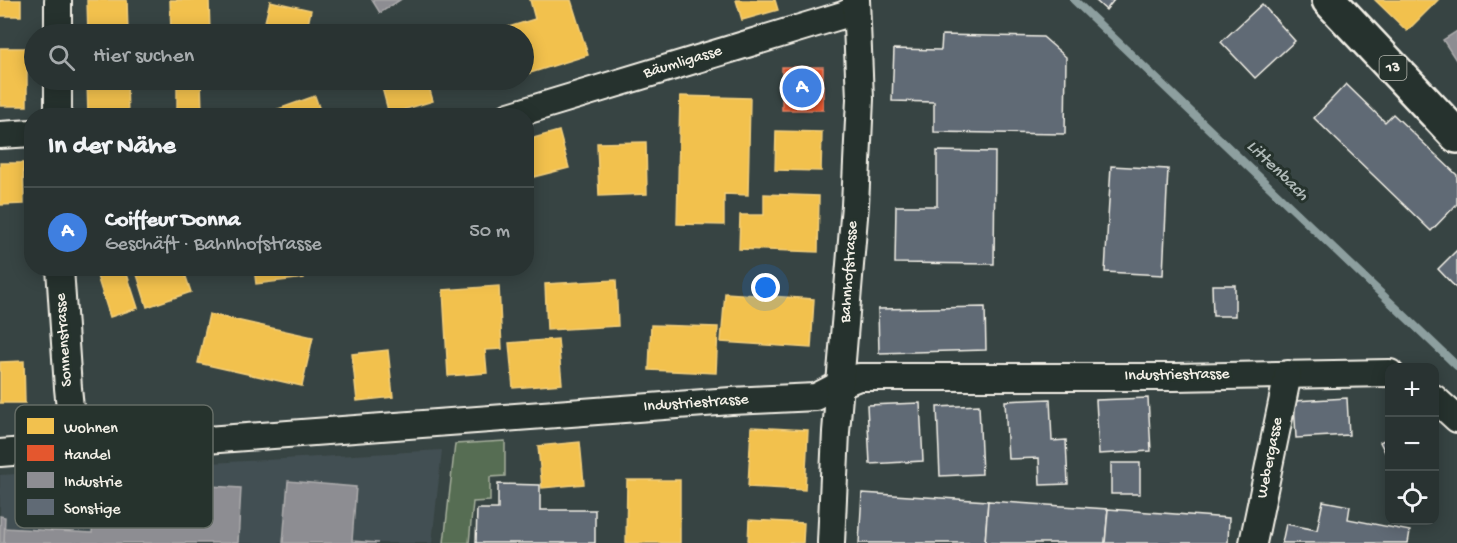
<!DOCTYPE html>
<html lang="de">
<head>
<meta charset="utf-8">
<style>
	:root { --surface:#293332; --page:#313b3a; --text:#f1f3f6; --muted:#a5aaac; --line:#454e4d; --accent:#ffd166 }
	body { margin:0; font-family:"Gochi Hand",sans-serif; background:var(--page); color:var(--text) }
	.controls { position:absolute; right:18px; bottom:18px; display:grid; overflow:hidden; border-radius:12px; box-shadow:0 3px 15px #0003 }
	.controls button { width:54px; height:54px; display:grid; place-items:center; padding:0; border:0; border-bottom:2px solid var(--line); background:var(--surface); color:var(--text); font:30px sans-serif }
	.you { position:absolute; left:766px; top:288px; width:21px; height:21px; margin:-15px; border:4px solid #fff; border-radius:50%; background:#1a73e8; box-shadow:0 0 0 9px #1a73e833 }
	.badge { display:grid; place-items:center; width:39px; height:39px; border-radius:50%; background:var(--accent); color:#fff; font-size:20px; font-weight:700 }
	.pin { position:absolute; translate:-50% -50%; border:3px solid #fff; box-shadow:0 2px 6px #0006 }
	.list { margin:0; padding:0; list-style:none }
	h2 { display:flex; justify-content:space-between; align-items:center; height:78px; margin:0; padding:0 24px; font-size:26px }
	h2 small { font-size:20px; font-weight:400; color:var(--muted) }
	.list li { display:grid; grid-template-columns:39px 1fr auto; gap:18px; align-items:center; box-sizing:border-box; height:90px; padding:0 24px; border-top:2px solid var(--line) }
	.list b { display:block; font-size:22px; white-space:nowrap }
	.list p { margin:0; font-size:20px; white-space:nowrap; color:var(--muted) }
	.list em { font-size:20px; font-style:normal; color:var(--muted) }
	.icon { flex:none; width:33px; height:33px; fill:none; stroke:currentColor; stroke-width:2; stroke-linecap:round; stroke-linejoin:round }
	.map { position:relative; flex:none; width:1457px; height:543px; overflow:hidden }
	.search { position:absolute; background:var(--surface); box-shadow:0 3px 15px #0003; left:24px; top:24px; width:510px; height:66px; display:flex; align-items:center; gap:15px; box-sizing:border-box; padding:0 21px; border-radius:33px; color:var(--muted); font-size:22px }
	.panel { position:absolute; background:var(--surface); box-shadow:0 3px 15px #0003; left:24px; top:108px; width:510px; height:168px; border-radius:24px }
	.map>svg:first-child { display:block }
	.built { fill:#434f52 }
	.green { fill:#576d52; stroke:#a6af9d; stroke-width:1.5 }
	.homes { fill:#f2c14e; stroke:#f3cf7c; stroke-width:1.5 }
	.shops { fill:#e4572e; stroke:#e98566; stroke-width:1.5 }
	.industry { fill:#8d8d92; stroke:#acabac; stroke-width:1.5 }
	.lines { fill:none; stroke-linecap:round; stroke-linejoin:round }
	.stream { stroke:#8d9f9f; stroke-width:8 }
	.building { fill:#606a75; stroke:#f4f1e8; stroke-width:1.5 }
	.minor-casing { stroke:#f4f1e8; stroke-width:30 }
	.primary-casing { stroke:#f4f1e8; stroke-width:38 }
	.minor { stroke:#26332d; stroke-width:26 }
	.primary { stroke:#26332d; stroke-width:33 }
	.labels { text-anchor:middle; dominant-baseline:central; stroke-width:6; stroke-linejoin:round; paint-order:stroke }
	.shield { fill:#26332d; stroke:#b6b8b0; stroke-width:1.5 }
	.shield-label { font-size:15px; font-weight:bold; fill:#f4f1e8 }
	.street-label { font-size:16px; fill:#f4f1e8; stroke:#26332d }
	.water-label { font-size:18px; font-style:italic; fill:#b0bab8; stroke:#26332d }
	.key { fill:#26332d; stroke:#646c65; stroke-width:1.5 }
	.key-label { font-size:16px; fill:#f4f1e8 }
</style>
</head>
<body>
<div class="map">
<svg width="1457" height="543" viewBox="0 0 1457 543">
	<rect width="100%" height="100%" fill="#374443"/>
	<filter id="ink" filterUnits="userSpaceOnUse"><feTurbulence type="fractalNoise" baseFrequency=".0167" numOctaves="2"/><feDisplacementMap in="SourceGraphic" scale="12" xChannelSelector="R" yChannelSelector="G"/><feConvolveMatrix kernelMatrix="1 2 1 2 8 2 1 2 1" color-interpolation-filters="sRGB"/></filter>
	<g filter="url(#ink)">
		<path class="built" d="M442,450L432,543H0V475Z"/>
		<path class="green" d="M505,441V476L490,477V501L473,502L469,543H444L455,444Z"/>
		<g class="homes">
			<rect x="0" y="0" width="21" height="16"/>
			<path d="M87,0H127L128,34H88Z"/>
			<path d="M170,0H209L210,34H171Z"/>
			<path d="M530,0H571L588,55L524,75V34H496L495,31L535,19Z"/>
			<path d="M736,0H775L778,10L742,20Z"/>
			<path d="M1375,0H1438L1407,31Z"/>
			<path d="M270,1L311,10L306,34H262Z"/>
			<rect x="0" y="48" width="27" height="58"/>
			<path d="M87,80H127L128,116H88Z"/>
			<path d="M177,80H201L202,113L177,114Z"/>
			<path d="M380,80H427L433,101L389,114Z"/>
			<path d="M315,96L322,116H271L270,112Z"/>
			<path d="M680,96L750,98L748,195L724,194V225L677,224Z"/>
			<path d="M559,131L569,168L526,179V140Z"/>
			<path d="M776,131L822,132L821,171L775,170Z"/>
			<path d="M646,142L647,194L599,196L597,143Z"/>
			<path d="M0,163H23L24,204L0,205Z"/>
			<path d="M764,194L819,196L818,252L739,249L740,215H764Z"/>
			<path d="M108,268H125L138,308L110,317L96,273Z"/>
			<path d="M135,268H183L191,292L147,307Z"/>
			<path d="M254,268H303L304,278L256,284Z"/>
			<path d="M616,280L618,326L547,330L545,284Z"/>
			<path d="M499,286L502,349L485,350L487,373L448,376L443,290Z"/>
			<path d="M725,293L814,299L811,348L721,342Z"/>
			<path d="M209,314L313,337L302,386L198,363Z"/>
			<path d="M651,325L718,327L716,373L649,370Z"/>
			<path d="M558,339L562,384L513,388L509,343Z"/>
			<path d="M388,350L393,397L357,401L352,354Z"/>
			<path d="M24,361L25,403H0V362Z"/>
			<path d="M751,427L808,430L805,490L748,487Z"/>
			<path d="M580,442L584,484L542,488L538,446Z"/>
			<path d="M627,480H680V543H626Z"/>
			<path d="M749,520L804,523L803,543H748Z"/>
		</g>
		<rect class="shops" x="782" y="67" width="41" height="43"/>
		<g class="industry">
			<path d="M372,0H400L380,13Z"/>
			<path d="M309,23L332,29L331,34H306Z"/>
			<path d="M1457,31V59L1456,60L1443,40Z"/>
			<path d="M288,481L356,487L352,541L378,543H283Z"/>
			<path d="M163,483L241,488L238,543H4V528L92,533L95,489L140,491L139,505L161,507Z"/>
			<path d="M0,516L5,517L4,543H0Z"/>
		</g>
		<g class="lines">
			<path class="stream" d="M1074,0L1457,366"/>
		</g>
		<g class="building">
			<path d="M1095,0H1114L1106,10Z"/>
			<path d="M1262,4L1295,41L1255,78L1221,42Z"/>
			<path d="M942,35L1043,37L1066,57L1065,134L934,132V102L892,101L894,49L941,50Z"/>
			<path d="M1346,84L1385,122L1393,114L1457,175V204L1431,231L1314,118Z"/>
			<path d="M937,151L995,152L994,264L895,263L896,206H937Z"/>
			<path d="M1111,166L1168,169L1163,275L1105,272Z"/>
			<path d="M1457,250V289L1438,269Z"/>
			<path d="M1212,285H1235V316H1213Z"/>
			<path d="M985,307L986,350L879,353L878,309Z"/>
			<path d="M1148,398L1151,451L1099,454L1096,400Z"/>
			<path d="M1347,398L1349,435L1296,438L1294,401Z"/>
			<path d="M1050,399L1052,441L1066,440L1068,484L1040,485L1039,458L1008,459L1005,401Z"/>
			<path d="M920,403L923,461L870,464L867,405Z"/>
			<path d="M979,405L982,474L940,476L937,407Z"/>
			<path d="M1390,437V457L1388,458L1380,442Z"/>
			<rect x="1111" y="463" width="29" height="31"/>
			<path d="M498,484L540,485V510H595V543H476L477,509H498Z"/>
			<path d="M862,493L988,501L985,543H859Z"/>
			<path d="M988,501L1108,509L1105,543H985Z"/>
			<path d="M1323,501L1350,506L1348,519L1410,531L1408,543H1282L1286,524L1317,530Z"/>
			<path d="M1108,509L1229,518L1228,543H1105Z"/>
		</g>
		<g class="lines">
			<defs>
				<g id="minor">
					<path d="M58,34V0"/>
					<path d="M58,116V80"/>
					<path d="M509,116L843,15L856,9"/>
					<path d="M0,135L32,133"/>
					<path d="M60,268L68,388L74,447"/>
					<path d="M1434,398L1457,419"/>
					<path d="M0,453L74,447L153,444L731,401L816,397L841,384L859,377H1175L1390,373"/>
					<path d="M831,543L836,432L855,205L860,99L856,0"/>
					<path d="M1253,543L1288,374"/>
				</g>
				<path id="primary" d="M1329,0L1457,136"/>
			</defs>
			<use href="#minor" class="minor-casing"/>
			<use href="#primary" class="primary-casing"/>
			<use href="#minor" class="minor"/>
			<use href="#primary" class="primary"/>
		</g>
	</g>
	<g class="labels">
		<rect class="shield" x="1379.5" y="56" width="27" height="24" rx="4.5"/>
		<g class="shield-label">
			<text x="1393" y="68">13</text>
		</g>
		<g class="street-label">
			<text transform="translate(683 63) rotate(-17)">Bäumligasse</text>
			<text transform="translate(850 272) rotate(-86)">Bahnhofstrasse</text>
			<text transform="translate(65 340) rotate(-94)">Sonnenstrasse</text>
			<text transform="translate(1177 376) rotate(-1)">Industriestrasse</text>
			<text transform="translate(696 404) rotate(-4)">Industriestrasse</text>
			<text transform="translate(1271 458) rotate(-79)">Webergasse</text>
		</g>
		<g class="water-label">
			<text transform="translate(1277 171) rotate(44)">Littenbach</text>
		</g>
	</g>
	<rect x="15" y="405" width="198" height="123" rx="9" class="key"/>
	<rect x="27" y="418" width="27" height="16" fill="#f2c14e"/>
	<rect x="27" y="445" width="27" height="16" fill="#e4572e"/>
	<rect x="27" y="472" width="27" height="16" fill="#8d8d92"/>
	<rect x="27" y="499" width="27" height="16" fill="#606a75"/>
	<g class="key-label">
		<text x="64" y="432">Wohnen</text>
		<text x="64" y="459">Handel</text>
		<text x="64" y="486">Industrie</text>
		<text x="64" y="513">Sonstige</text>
	</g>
</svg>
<div class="controls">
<button>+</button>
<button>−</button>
<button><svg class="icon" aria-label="locate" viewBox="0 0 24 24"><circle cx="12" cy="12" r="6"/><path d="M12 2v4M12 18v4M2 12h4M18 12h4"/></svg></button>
</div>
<div class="you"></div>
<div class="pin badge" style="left:802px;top:88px;background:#3f7fe0">A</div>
<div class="search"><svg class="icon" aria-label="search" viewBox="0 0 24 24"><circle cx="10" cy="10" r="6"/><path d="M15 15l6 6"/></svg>Hier suchen</div>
<section class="panel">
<h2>In der Nähe<small></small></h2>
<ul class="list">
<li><span class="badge" style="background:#3f7fe0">A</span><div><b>Coiffeur Donna</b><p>Geschäft · Bahnhofstrasse</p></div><em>50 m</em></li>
</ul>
</section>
</div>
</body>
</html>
